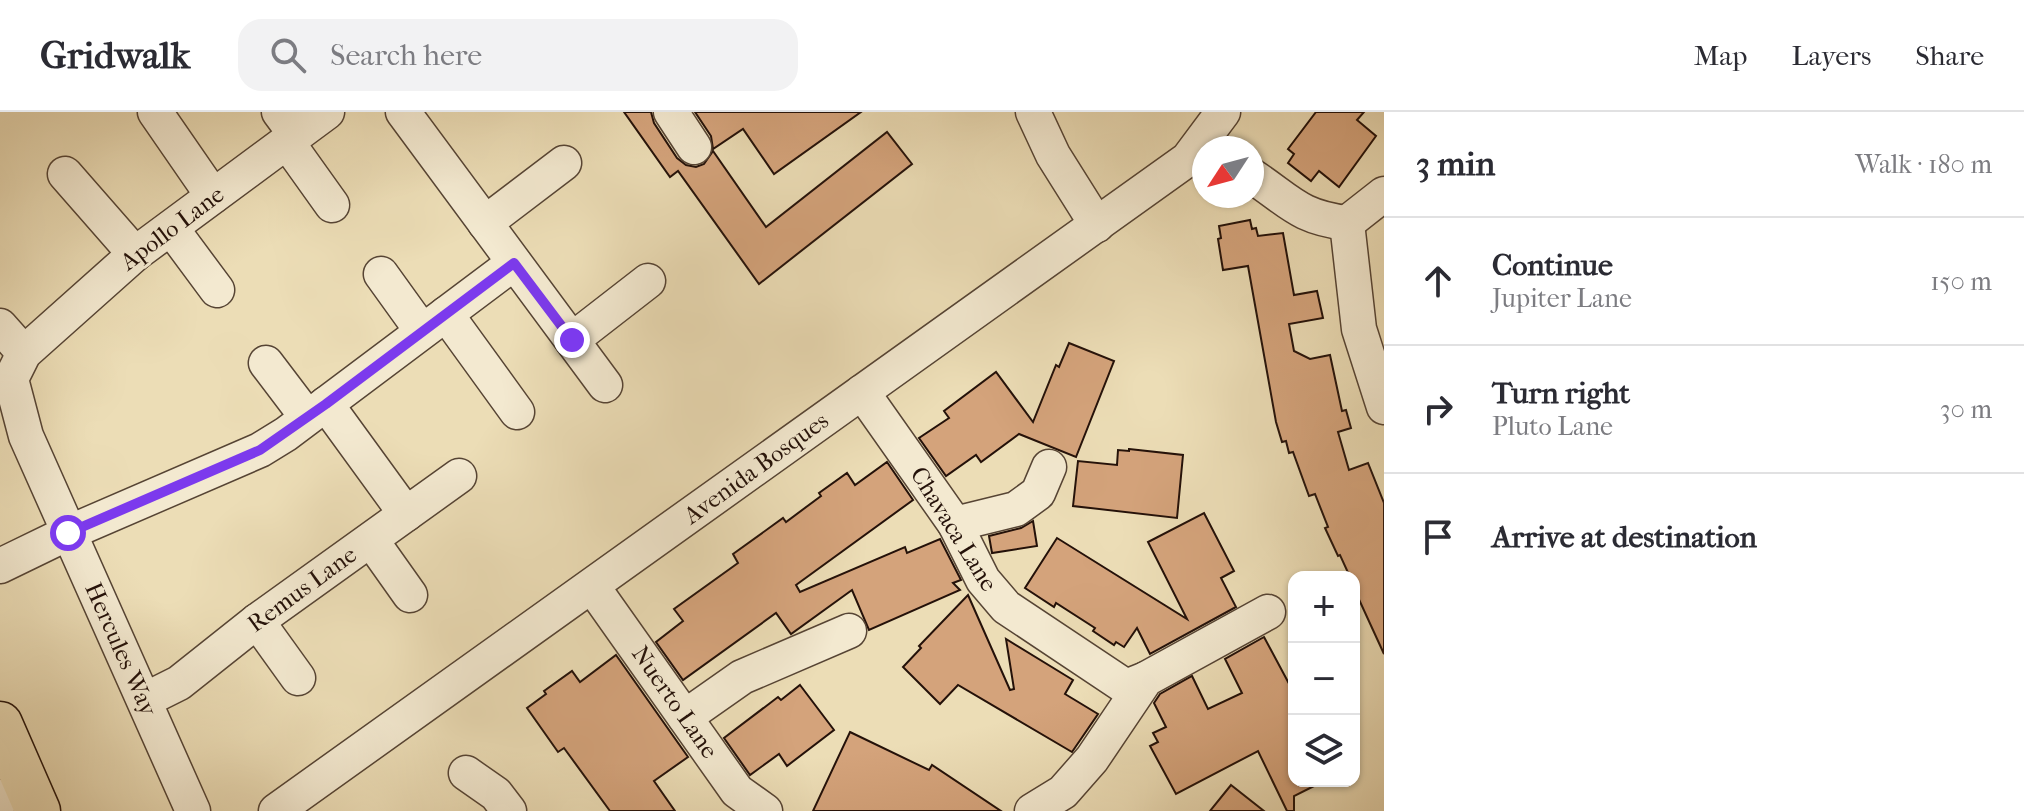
<!DOCTYPE html>
<html lang="en">
<head>
<meta charset="utf-8">
<style>
	:root { --surface:#fff; --page:#f2f2f3; --text:#2b2b33; --muted:#7c7c81; --line:#e1e1e2 }
	body { margin:0; font-family:"IM FELL French Canon",serif; background:var(--page); color:var(--text) }
	.controls { position:absolute; right:24px; bottom:24px; display:grid; overflow:hidden; border-radius:16px; box-shadow:0 2px 6px #0004 }
	.controls button { width:72px; height:72px; display:grid; place-items:center; padding:0; border:0; border-bottom:2px solid var(--line); background:var(--surface); color:var(--text); font:40px sans-serif }
	.compass { position:absolute; left:1192px; top:24px; width:72px; height:72px; border-radius:50%; background:var(--surface); box-shadow:0 2px 6px #0004; rotate:234deg }
	.stop { position:absolute; width:24px; height:24px; margin:-18px; border:6px solid #7c3aed; border-radius:50%; background:#fff }
	.stop.end { background:#7c3aed; border-color:#fff; box-shadow:0 2px 8px #0008 }
	.list { margin:0; padding:0; list-style:none }
	h2 { display:flex; justify-content:space-between; align-items:center; height:104px; margin:0; padding:0 32px; font-size:34px }
	h2 small { font-size:26px; font-weight:400; color:var(--muted) }
	.list li { display:grid; grid-template-columns:52px 1fr auto; gap:24px; align-items:center; box-sizing:border-box; height:128px; padding:0 32px; border-top:2px solid var(--line) }
	.list b { display:block; font-size:30px; white-space:nowrap }
	.list p { margin:0; font-size:26px; white-space:nowrap; color:var(--muted) }
	.list em { font-size:26px; font-style:normal; color:var(--muted) }
	.icon { flex:none; width:44px; height:44px; fill:none; stroke:currentColor; stroke-width:2; stroke-linecap:round; stroke-linejoin:round }
	.map { position:relative; flex:none; width:1384px; height:699px; overflow:hidden }
	header { display:flex; align-items:center; gap:48px; box-sizing:border-box; height:112px; padding:0 40px; background:var(--surface); border-bottom:2px solid var(--line) }
	header strong { font-size:38px }
	nav { display:flex; gap:44px; margin-inline-start:auto; font-size:28px }
	.search { width:560px; height:72px; background:var(--page); display:flex; align-items:center; gap:20px; box-sizing:border-box; padding:0 28px; border-radius:24px; color:var(--muted); font-size:30px }
	main { display:flex }
	aside { flex:1; background:var(--surface) }
	.map>svg:first-child { display:block }
	.building { fill:#d4a37b; stroke:#241109; stroke-width:2 }
	.lines { fill:none; stroke-linecap:round; stroke-linejoin:round }
	.minor-casing { stroke:#564434; stroke-width:37 }
	.major-casing { stroke:#241109; stroke-width:47 }
	.minor { stroke:#f3e9d0; stroke-width:34 }
	.major { stroke:#ecddb6; stroke-width:44 }
	.route { stroke:#7c3aed; stroke-width:10 }
	.labels { text-anchor:middle; dominant-baseline:central; stroke-width:6; stroke-linejoin:round; paint-order:stroke }
	.street-label { font-size:24px; fill:#241109; stroke:#f3e9d0 }
</style>
</head>
<body>
<header>
<strong>Gridwalk</strong>
<div class="search"><svg class="icon" aria-label="search" viewBox="0 0 24 24"><circle cx="10" cy="10" r="6"/><path d="M15 15l6 6"/></svg>Search here</div>
<nav><a>Map</a><a>Layers</a><a>Share</a></nav>
</header>
<main>
<div class="map">
<svg width="1384" height="699" viewBox="0 0 1384 699">
	<rect width="100%" height="100%" fill="#ecddb6"/>
	<filter id="stains"><feTurbulence type="fractalNoise" baseFrequency=".0025" numOctaves="4"/><feColorMatrix values="0 0 0 0 .2 0 0 0 0 .09 0 0 0 0 .02 0 0 0 .5 -.17"/></filter>
	<radialGradient id="worn" r=".72"><stop offset=".6" stop-color="#630" stop-opacity="0"/><stop offset="1" stop-color="#630" stop-opacity=".3"/></radialGradient>
	<g class="building">
		<path d="M624,0H651L654,11L677,46L686,53L696,55L704,52L713,39L766,115L887,20L912,52L759,172L678,59L670,65Z"/>
		<path d="M695,0H861L774,62L743,17L713,37L711,24Z"/>
		<path d="M1316,0H1364L1357,8L1376,24L1339,75L1319,59L1311,69L1288,51L1294,42L1288,37Z"/>
		<path d="M1250,108L1252,117L1256,116L1258,124L1283,121L1294,183L1317,179L1323,206L1289,212L1294,239L1310,247L1330,243L1342,299L1346,298L1351,316L1338,320L1349,358L1368,351L1384,391V542L1356,481L1354,465H1350L1340,443L1338,444L1325,416L1328,415L1315,382L1309,384L1293,340L1289,341L1286,329L1282,330L1276,310L1248,154L1223,158L1218,127L1221,126L1219,114Z"/>
		<path d="M1069,231L1114,249L1076,345L1019,322L981,350L976,343L946,364L919,326L949,306L944,299L996,260L1033,310L1056,253L1059,255Z"/>
		<path d="M1129,337L1183,343L1177,406L1073,394L1078,349L1117,353L1118,338L1129,339Z"/>
		<path d="M887,350L913,388L796,473L800,480L905,435L907,441L940,427L961,468L953,471L960,478L869,518L852,478L791,522L776,501L683,568L656,530L683,509L674,497L738,451L733,442L783,406L786,410L821,384L819,381L847,361L855,373Z"/>
		<path d="M1204,401L1234,459L1221,466L1236,495L1150,542L1137,516L1124,535L1116,530L1114,533L1093,519L1095,516L1056,491L1054,495L1025,476L1057,426L1187,507L1148,430Z"/>
		<path d="M1033,409L1037,434L992,441L989,424L1021,416Z"/>
		<path d="M968,483L1010,578L1014,577L1006,527L1073,568L1065,582L1098,602L1072,640L958,573L940,592L903,555L921,536L919,534Z"/>
		<path d="M1264,525L1294,581V669H1324L1294,684V699H1287L1258,639L1176,682L1150,634L1158,630L1153,621L1166,615L1154,591L1160,582L1192,564L1208,597L1242,581L1225,547Z"/>
		<path d="M616,543L688,645L654,669L675,699H610L564,636L558,640L527,596L546,582L544,579L572,559L580,570Z"/>
		<path d="M800,573L834,618L787,654L779,642L750,663L724,626L778,585L781,588Z"/>
		<path d="M850,620L929,658L932,653L1001,699H813Z"/>
		<path d="M1231,673L1264,699H1210Z"/>
	</g>
	<g class="lines">
		<defs>
			<g id="minor">
				<path d="M155,0L213,84"/>
				<path d="M279,0L296,23"/>
				<path d="M403,0L605,273"/>
				<path d="M671,0L694,35"/>
				<path d="M1033,0L1053,43L1097,113"/>
				<path d="M287,30L332,93"/>
				<path d="M65,62L135,142"/>
				<path d="M1252,64C1290,89 1298,105 1347,111"/>
				<path d="M485,111L564,51"/>
				<path d="M1347,111L1359,217L1384,295"/>
				<path d="M1347,111L1384,82"/>
				<path d="M171,116L217,178"/>
				<path d="M381,162L422,219"/>
				<path d="M446,202L517,300"/>
				<path d="M0,214L24,241"/>
				<path d="M572,228L648,169"/>
				<path d="M266,251L307,305"/>
				<path d="M862,280L955,412L983,468L1006,495L1126,575L1146,567"/>
				<path d="M326,292L406,402"/>
				<path d="M955,412L1016,397L1038,381L1049,355"/>
				<path d="M371,428L410,483"/>
				<path d="M0,454L68,421L260,338L286,322L514,151"/>
				<path d="M592,474L737,679L765,699"/>
				<path d="M257,509L298,566"/>
				<path d="M145,588L179,571L257,509L459,364"/>
				<path d="M685,605L742,565L849,519"/>
				<path d="M466,661L496,682L509,699"/>
				<path d="M0,686L28,675"/>
				<path d="M193,699L26,324L11,267L24,241L135,142L327,0"/>
				<path d="M276,699L1188,47L1223,0"/>
				<path d="M1032,699L1063,680L1092,647L1146,567L1268,500"/>
			</g>
			<path id="major" d="M0,612L38,699"/>
		</defs>
		<use href="#minor" class="minor-casing"/>
		<use href="#major" class="major-casing"/>
		<use href="#minor" class="minor"/>
		<use href="#major" class="major"/>
	</g>
	<g class="lines">
		<path class="route" d="M68,421L260,338L326,292L514,151L572,228"/>
	</g>
	<g class="labels">
		<g class="street-label">
			<text transform="translate(172 116) rotate(-37)">Apollo Lane</text>
			<text transform="translate(756 356) rotate(-36)">Avenida Bosques</text>
			<text transform="translate(954 417) rotate(58)">Chavaca Lane</text>
			<text transform="translate(302 477) rotate(-36)">Remus Lane</text>
			<text transform="translate(121 537) rotate(66)">Hercules Way</text>
			<text transform="translate(675 590) rotate(55)">Nuerto Lane</text>
		</g>
	</g>
	<rect width="100%" height="100%" filter="url(#stains)"/>
	<rect width="100%" height="100%" fill="url(#worn)"/>
</svg>
<div class="controls">
<button>+</button>
<button>−</button>
<button><svg class="icon" aria-label="layers" viewBox="0 0 24 24"><path d="M12 4l9 5-9 5-9-5zM3 14l9 5 9-5"/></svg></button>
</div>
<svg class="compass" viewBox="-18 -18 36 36"><path d="M0-13l5 13h-10z" fill="#e53935"/><path d="M0 13l5-13h-10z" fill="#7c7c81"/></svg>
<div class="stop" style="left:68px;top:421px"></div>
<div class="stop end" style="left:572px;top:228px"></div>
</div>
<aside>
<h2>3 min<small>Walk · 180 m</small></h2>
<ul class="list">
<li><svg class="icon" aria-label="ahead" viewBox="0 0 24 24"><path d="M12 20V5M6 11l6-6 6 6"/></svg><div><b>Continue</b><p>Jupiter Lane</p></div><em>150 m</em></li>
<li><svg class="icon" aria-label="right" viewBox="0 0 24 24"><path d="M7 20v-9h11M14 6l5 5-5 5"/></svg><div><b>Turn right</b><p>Pluto Lane</p></div><em>30 m</em></li>
<li><svg class="icon" aria-label="arrive" viewBox="0 0 24 24"><path d="M6 21V4h12l-3 4 3 4H6"/></svg><div><b>Arrive at destination</b></div></li>
</ul>
</aside>
</main>
</body>
</html>
